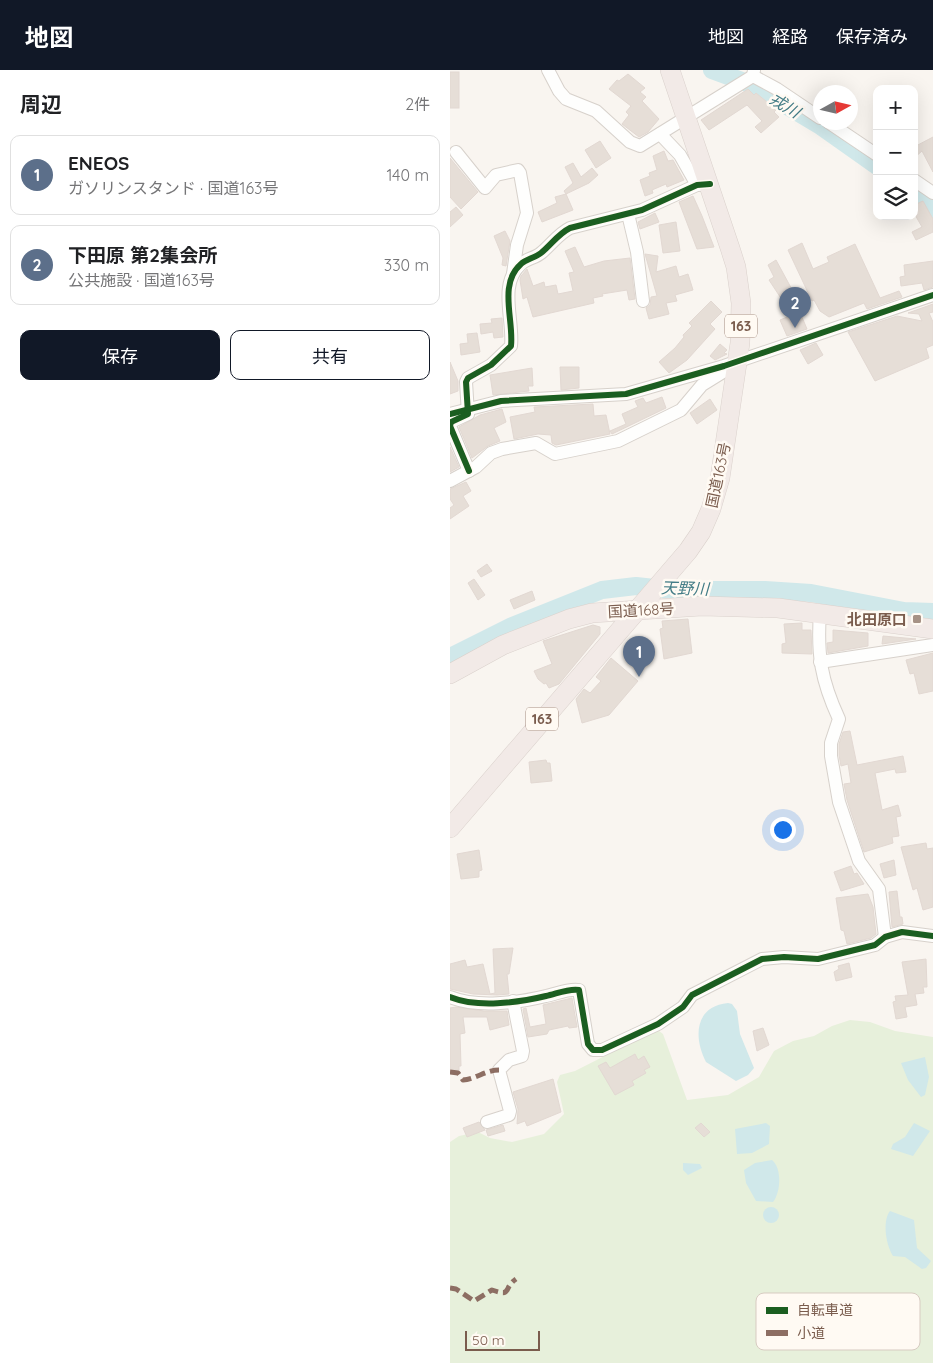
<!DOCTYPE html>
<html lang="ja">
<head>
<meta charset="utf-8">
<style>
	:root { --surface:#fff; --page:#f2f2f2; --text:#202124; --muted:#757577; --line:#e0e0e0; --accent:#111827 }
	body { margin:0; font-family:Quicksand,"Noto Sans JP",sans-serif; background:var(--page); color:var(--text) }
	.controls { position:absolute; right:15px; top:15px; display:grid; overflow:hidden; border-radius:10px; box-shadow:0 5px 20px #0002 }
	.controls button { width:45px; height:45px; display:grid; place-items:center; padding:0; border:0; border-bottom:1px solid var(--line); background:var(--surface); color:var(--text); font:25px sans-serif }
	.compass { position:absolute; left:363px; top:15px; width:45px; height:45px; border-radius:50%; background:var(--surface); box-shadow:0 5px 20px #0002; rotate:82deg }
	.scale { position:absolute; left:15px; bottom:12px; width:75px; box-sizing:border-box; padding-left:5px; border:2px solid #7a5c4d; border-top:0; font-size:14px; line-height:18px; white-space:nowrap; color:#7a5c4d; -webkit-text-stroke:4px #fffaf3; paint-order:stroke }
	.you { position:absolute; left:332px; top:759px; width:18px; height:18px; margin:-12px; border:4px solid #fff; border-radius:50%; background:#1a73e8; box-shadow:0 0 0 8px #1a73e833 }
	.badge { display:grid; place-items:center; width:32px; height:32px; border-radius:50%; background:var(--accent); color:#fff; font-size:16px; font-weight:700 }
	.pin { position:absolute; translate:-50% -41px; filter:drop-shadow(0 1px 2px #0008) }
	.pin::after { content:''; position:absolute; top:26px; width:18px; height:15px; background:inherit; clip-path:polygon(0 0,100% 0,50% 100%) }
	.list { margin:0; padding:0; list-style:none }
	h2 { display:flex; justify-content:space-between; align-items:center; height:65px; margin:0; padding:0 20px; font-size:21px }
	h2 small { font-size:16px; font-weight:400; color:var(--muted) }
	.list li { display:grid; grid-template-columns:32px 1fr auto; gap:15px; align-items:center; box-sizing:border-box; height:80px; margin:0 10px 10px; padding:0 10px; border:1px solid var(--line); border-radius:10px }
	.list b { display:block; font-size:19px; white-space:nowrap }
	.list p { margin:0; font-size:16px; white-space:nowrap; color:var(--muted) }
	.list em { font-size:16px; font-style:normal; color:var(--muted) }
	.actions { display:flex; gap:10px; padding:15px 20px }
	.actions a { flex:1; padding:11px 0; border:1px solid var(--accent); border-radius:10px; text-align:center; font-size:18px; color:var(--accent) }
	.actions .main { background:var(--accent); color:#fff }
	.icon { flex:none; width:28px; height:28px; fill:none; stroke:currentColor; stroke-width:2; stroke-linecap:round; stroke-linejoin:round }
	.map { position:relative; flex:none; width:483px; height:1293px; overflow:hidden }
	header { display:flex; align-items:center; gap:30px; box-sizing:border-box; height:70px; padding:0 25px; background:var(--accent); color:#fff }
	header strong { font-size:24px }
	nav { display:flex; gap:28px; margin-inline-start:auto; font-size:18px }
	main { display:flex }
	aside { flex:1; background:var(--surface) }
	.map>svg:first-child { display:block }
	.green { fill:#e7f0db }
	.water { fill:#d0e8ea }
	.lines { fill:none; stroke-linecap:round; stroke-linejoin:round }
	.river { stroke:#d0e8ea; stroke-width:18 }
	.building { fill:#e6ded7; stroke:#e2d8d2 }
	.minor-casing { stroke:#d7d1cb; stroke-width:14 }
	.highway-casing { stroke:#dad1cc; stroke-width:20 }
	.minor { stroke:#fefefd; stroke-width:12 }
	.highway { stroke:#f2eae7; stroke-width:19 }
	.quiet { stroke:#8d6e63; stroke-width:5; stroke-dasharray:10 5; stroke-linecap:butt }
	.cycleway-casing { stroke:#fffaf3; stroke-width:9 }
	.cycleway { stroke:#1b5e20; stroke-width:6 }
	.poi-dot { fill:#a69286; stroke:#fffaf3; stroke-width:2 }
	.labels { text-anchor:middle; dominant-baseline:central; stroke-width:5; stroke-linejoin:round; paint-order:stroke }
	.shield { fill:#fffaf3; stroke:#a28b7f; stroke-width:1 }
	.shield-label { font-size:14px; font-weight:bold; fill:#7a5c4d }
	.street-label { font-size:15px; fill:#7a5c4d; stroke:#fffaf3 }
	.poi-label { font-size:15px; font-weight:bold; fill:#7a5c4d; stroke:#fffaf3; text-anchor:end }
	.water-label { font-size:16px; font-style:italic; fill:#437c86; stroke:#fffaf3 }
	.key { fill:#fffaf3; stroke:#d7cbc1; stroke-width:1 }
	.key-label { font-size:14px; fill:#7a5c4d }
</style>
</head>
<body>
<header>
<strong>地図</strong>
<nav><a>地図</a><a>経路</a><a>保存済み</a></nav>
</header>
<main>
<aside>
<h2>周辺<small>2件</small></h2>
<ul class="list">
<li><span class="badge" style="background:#5c6f8a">1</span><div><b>ENEOS</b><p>ガソリンスタンド · 国道163号</p></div><em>140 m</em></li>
<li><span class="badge" style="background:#5c6f8a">2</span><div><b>下田原 第2集会所</b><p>公共施設 · 国道163号</p></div><em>330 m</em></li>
</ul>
<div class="actions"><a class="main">保存</a><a>共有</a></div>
</aside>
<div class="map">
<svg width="483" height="1293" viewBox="0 0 483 1293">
	<rect width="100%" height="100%" fill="#f9f5f0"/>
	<path class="green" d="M400,950L420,952L445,961L483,967V1293H0V1072L9,1066L28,1062L40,1068L62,1072L94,1064L114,1044L107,1012L110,1005L125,1001L198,964L209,961L213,964L237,1030L278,1025L309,1007L324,981L343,971L364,966L382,956Z"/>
	<g class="water">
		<path d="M278,933L282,934L287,941L290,964L304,998L298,1005L286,1011L256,992C243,967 245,936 278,933Z"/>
		<path d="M475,987L479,1007L475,1025L471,1027L458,1010L451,993Z"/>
		<path d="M316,1053L320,1056L319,1074L302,1083L287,1084L285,1059Z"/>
		<path d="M464,1053L480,1061L463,1086L441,1079L443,1074L455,1067Z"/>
		<path d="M322,1090C332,1098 331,1122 323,1132L306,1131L296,1113L294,1100L305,1093Z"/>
		<path d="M233,1093L250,1094L252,1098L238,1105L233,1100Z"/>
		<circle cx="321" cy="1145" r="8"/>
		<path d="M440,1141L464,1150L467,1178L481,1191L476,1198L472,1199L455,1187L443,1186C436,1175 432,1151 440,1141Z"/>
	</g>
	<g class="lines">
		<g class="river">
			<path d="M262,0L300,14L369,55L427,96"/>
			<path d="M464,122L483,139"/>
			<path d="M0,587L62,556L152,520L186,516L223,520H315L361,523L454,541L483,542"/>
		</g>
	</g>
	<g class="building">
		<rect x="0" y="2" width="9" height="36"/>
		<path d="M178,4L195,18L190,22L196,27L192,31L209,49L198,62L189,67L172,54L179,45L176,42L181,36L159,19L167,10L169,11Z"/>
		<path d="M298,19L304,25L306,23L317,32L320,29L328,38L324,42L329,47L311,63L305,57L312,51L297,35L259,60L251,50Z"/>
		<path d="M483,67V102L472,81L464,88V77Z"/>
		<path d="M150,71L161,88L146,98L135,80Z"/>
		<path d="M214,81L218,91L223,90L234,110L217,117L216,114L202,120L203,123L195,126L190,110L200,106L199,103L207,100L203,86Z"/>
		<path d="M0,88L28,122L11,139L0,127Z"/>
		<path d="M123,93L131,107L142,98L148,105L139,113L116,124L123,140L92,152L88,142L107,133L105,127L116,124L114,121L123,113L115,97Z"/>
		<path d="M243,126L252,146L264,177L247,179L229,132Z"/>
		<path d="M473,131L483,149V162L466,170L462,162L472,157L464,143V135Z"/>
		<path d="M6,137L13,145L0,157V142Z"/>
		<path d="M205,143L209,152L190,159L188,152Z"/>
		<path d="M226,152L230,181L213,183L209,155Z"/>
		<path d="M55,161L60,171L56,196L52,195L53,188L44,166Z"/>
		<path d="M352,173L363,199L379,192L377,187L405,174L430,228L449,221L452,227L417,239L414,233L379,247L370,241L364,230L362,231L338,180Z"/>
		<path d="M125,177L134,197L154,191L180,188L185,229L179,230L177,220L152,224L153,226L143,228L144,233L83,247L77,227L73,229L70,210L71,206L77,199L83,216L94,212L95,217L106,215L108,224L123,221L119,203L124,202L115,181Z"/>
		<path d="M195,184L208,186L206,202L226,196L229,207L238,204L243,220L225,225L227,231L216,233L219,244L199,249L196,238L200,235L201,227L207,226Z"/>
		<path d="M326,190L352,238L349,240L357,259L337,266L330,250L342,245L319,210L324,207L318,195Z"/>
		<path d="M483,191V217L474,220L472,213L451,216L450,207L455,206L454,195Z"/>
		<path d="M261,231L272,242L260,254L265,259L237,290L219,303L209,292L225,278L234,267L233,265L242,256L239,253Z"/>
		<path d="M483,234V242L479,243L483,252V275L476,278L479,288L425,311L398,262L447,246L472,251L469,244L458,243Z"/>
		<path d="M52,248L53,267L44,268L43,262L31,264L30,254L42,253L41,249Z"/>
		<path d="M27,263L30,282L11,285L10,274L18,273L17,264Z"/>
		<path d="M366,273L373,285L358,294L350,280Z"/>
		<path d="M270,274L277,280L274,283L277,284L265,290L260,286Z"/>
		<path d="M0,292L8,311V321L0,324Z"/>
		<path d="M110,297H129V318L111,320Z"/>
		<path d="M82,298L83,316H78L79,321L43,325L40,305Z"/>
		<path d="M212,327L216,338L162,364L160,361L176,354L172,344L188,337L185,331L193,328L196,333Z"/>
		<path d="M260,329L267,340L247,354L240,343Z"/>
		<path d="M143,334L144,346L156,345L160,364L106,375L102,373L101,365L88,364L64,369L60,347L85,342L84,337Z"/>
		<path d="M52,339L56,352L44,358L50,371L38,376L22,388L9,357L30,345Z"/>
		<path d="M0,377L9,397L0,402Z"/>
		<path d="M16,412L21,421L13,426L19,436L0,449V438L4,435L0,429V419Z"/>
		<path d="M37,494L42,501L31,507L27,501Z"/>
		<path d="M24,509L35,525L28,530L18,513Z"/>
		<path d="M82,521L85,530L64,539L60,530Z"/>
		<path d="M238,549L242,583L214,589L210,559L213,558L212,551Z"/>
		<path d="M352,553V560H361L362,584L332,583V574L336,573L334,554Z"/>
		<path d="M143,555L150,557V564L109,614L99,618L96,613L94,614L88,609L84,601L102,594L93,571Z"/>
		<path d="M383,560L418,563V576L378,583L377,573L383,572Z"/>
		<path d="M433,566L466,569L432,574Z"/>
		<path d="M483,583V621L469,624L464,603L460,604L456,590Z"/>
		<path d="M161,588L188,611L159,645L132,653L126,629L134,619L140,623L151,611L146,607Z"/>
		<path d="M400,661L407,695L453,686L456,702L446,703L445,699L425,703L432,740L448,735L451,746L446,747L449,766L442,767L443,773L414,782L397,730L394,714L401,713L398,694L391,696L389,685V674L393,662Z"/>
		<path d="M96,690L97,693H100L102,711L81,713L79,692Z"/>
		<path d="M476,773L477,779L483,778V837L473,840L467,818L463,820L451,777Z"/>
		<path d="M29,780L32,800L29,801V807L11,809L7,784Z"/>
		<path d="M444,790L446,805L434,808L430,794Z"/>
		<path d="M401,796L404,804L407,803L414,814L391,821L384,802Z"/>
		<path d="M447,821L450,847H452L453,854L442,857L439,822Z"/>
		<path d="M418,824L423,837L426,864L421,868L397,874L394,861L391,860L386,828Z"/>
		<path d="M63,878L59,904H57L59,924L47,925L23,924L0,919V894L15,890L17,897L33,894L40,924L45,923L43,879Z"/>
		<path d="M476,889L477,917H473L474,923L465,924L467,935L455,937L457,947L446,949L443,932L446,931L445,926L458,925L452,892Z"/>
		<path d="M399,893L402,907L386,911L384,902L389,899L388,896Z"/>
		<path d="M122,928L127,957L119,958L118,956L99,960L97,964L78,967L73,939L76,938L80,957L96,954L93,935Z"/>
		<path d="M6,937L34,941H57L59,955L40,960L37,947H13L15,963L10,964L11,996H9V1000L0,1001V938Z"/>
		<path d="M313,958L319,975L307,981L303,961Z"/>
		<path d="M185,984L188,990L194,986L200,997L194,1000L196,1003L182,1011L184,1015L165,1025L148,996L156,992L160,998Z"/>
		<path d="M103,1009L111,1042L77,1056L75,1051L67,1054L68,1039L63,1022Z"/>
		<path d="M29,1052L35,1060L17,1067L13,1058Z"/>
		<path d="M251,1053L260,1062L254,1067L245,1058Z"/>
		<path d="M53,1055L55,1061L38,1066L36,1060Z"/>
	</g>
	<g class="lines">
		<defs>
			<g id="minor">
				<path d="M98,0L109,21L116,29L146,41L180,72L190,76L303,6"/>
				<path d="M304,0L303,6L327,19L370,48"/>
				<path d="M378,52L427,85"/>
				<path d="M210,64L230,85L247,115"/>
				<path d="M6,82L35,118L46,105L68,100L70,103L77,143L67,175L63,204"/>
				<path d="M464,110L483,123"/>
				<path d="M178,144L187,182L193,231"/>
				<path d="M0,344L51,331L176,324L274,296L483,225"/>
				<path d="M19,401L0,356L1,352L18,344L16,312L18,308L41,295L61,276C64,250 48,214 71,194C76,189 85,188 91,183C101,175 108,164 120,158L192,140L247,115L260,114"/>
				<path d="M0,411L26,397L41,383L52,379L86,373L105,384L168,371L231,340L252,315L273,302V299"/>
				<path d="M370,542C367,585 371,610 389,649L381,673V686L389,732L409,791L429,819L435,867"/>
				<path d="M370,592L483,575"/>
				<path d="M0,927C27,938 67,933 96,926C106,924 119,918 129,920L138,974L143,980H152L208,954L233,937L242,925L312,889L334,887L368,889L425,875L435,867L452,862L483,866"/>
				<path d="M37,1052L59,1045L60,1041L49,1000L59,990L72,986L73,981L63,931"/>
			</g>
			<g id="highway">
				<path d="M0,604L53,575L119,549L142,543L252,536L328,538L483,559"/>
				<path d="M0,758L238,481L251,462L261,439L270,408L290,273L291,233L286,197L280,178L220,0"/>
			</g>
		</defs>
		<use href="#minor" class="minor-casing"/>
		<use href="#highway" class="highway-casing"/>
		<use href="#minor" class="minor"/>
		<use href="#highway" class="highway"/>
		<g class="quiet">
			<path d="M0,1002L8,1003L13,1010C26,1009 36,1000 49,1000"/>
			<path d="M0,1218L6,1219L24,1231L42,1220C63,1227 52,1219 66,1209"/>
		</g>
		<defs>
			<g id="cycleway">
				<path d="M0,344L51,331L176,324L274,296L483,225"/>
				<path d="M19,401L0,356L1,352L18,344L16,312L18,308L41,295L61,276C64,250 48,214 71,194C76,189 85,188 91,183C101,175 108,164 120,158L192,140L247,115L260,114"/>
				<path d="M0,927C27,938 67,933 96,926C106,924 119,918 129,920L138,974L143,980H152L208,954L233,937L242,925L312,889L334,887L368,889L425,875L435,867L452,862L483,866"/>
			</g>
		</defs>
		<use href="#cycleway" class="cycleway-casing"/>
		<use href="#cycleway" class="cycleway"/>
	</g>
	<rect class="poi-dot" x="462" y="544" width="10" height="10" rx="2.5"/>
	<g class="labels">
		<g class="shield">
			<rect x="275" y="244.5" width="32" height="23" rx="4"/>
			<rect x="76" y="637.5" width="32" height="23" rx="4"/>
		</g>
		<g class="shield-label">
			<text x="291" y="256">163</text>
			<text x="92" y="649">163</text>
		</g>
		<g class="street-label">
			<text transform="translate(268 405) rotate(-78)">国道163号</text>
			<text transform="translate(191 540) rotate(-3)">国道168号</text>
		</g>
		<g class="poi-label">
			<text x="457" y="549">北田原口</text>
		</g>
		<g class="water-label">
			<text transform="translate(335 35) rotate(31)">戎川</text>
			<text transform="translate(235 518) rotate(2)">天野川</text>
		</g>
	</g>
	<rect x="306" y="1223" width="164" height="57" rx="8" class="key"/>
	<rect x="316" y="1237" width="22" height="7" fill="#1b5e20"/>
	<rect x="316" y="1260" width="22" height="6" fill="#8d6e63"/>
	<g class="key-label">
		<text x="347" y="1245">自転車道</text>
		<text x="347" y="1268">小道</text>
	</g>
</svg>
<div class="controls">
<button>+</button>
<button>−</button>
<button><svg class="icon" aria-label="layers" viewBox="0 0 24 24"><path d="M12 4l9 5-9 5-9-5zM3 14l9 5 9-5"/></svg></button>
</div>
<svg class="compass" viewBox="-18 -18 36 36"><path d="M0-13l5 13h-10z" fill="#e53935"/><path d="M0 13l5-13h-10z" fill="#757577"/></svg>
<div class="scale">50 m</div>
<div class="you"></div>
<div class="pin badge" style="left:189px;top:607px;background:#5c6f8a">1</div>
<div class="pin badge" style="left:345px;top:258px;background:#5c6f8a">2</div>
</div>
</main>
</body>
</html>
